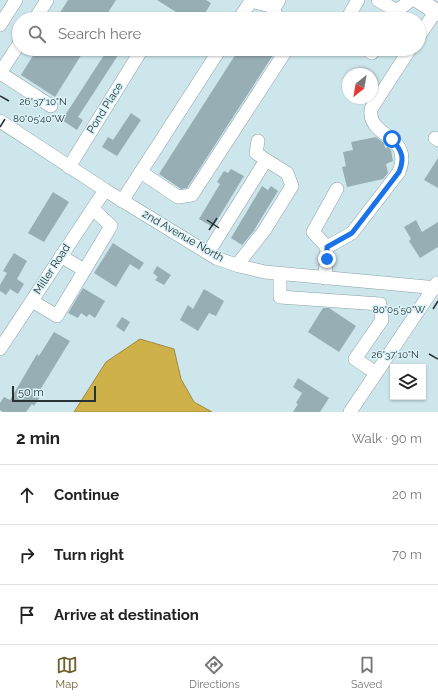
<!DOCTYPE html>
<html lang="en">
<head>
<meta charset="utf-8">
<style>
	:root { --surface:#fff; --page:#f6f6f6; --text:#222; --muted:#767676; --line:#e0e0e0; --accent:#6d5e2c }
	body { margin:0; font-family:Raleway,sans-serif; background:var(--page); color:var(--text) }
	.controls { position:absolute; right:12px; bottom:12px; display:grid; overflow:hidden; border-radius:0px; box-shadow:0 1px 3px #0004 }
	.controls button { width:36px; height:36px; display:grid; place-items:center; padding:0; border:0; border-bottom:1px solid var(--line); background:var(--surface); color:var(--text); font:20px sans-serif }
	.compass { position:absolute; left:342px; top:68px; width:36px; height:36px; border-radius:50%; background:var(--surface); box-shadow:0 1px 3px #0004; rotate:211deg }
	.scale { position:absolute; left:12px; bottom:10px; width:84px; box-sizing:border-box; padding-left:4px; border:2px solid #283133; border-top:0; font-size:11px; line-height:14px; white-space:nowrap; color:#283133; -webkit-text-stroke:3px #daf3f9; paint-order:stroke }
	.stop { position:absolute; width:12px; height:12px; margin:-9px; border:3px solid #1a73e8; border-radius:50%; background:#fff }
	.stop.end { background:#1a73e8; border-color:#fff; box-shadow:0 1px 4px #0008 }
	.list { margin:0; padding:0; list-style:none }
	h2 { display:flex; justify-content:space-between; align-items:center; height:52px; margin:0; padding:0 16px; font-size:17px }
	h2 small { font-size:13px; font-weight:400; color:var(--muted) }
	.list li { display:grid; grid-template-columns:26px 1fr auto; gap:12px; align-items:center; box-sizing:border-box; height:60px; padding:0 16px; border-top:1px solid var(--line) }
	.list b { display:block; font-size:15px; white-space:nowrap }
	.list em { font-size:13px; font-style:normal; color:var(--muted) }
	.icon { flex:none; width:22px; height:22px; fill:none; stroke:currentColor; stroke-width:2; stroke-linecap:round; stroke-linejoin:round }
	.map { position:relative; flex:none; width:438px; height:412px; overflow:hidden }
	.search { position:absolute; background:var(--surface); box-shadow:0 1px 3px #0004; left:12px; right:12px; top:12px; height:44px; display:flex; align-items:center; gap:10px; box-sizing:border-box; padding:0 14px; border-radius:22px; color:var(--muted); font-size:15px }
	.sheet { height:232px; background:var(--surface) }
	nav { display:flex; justify-content:space-around; align-items:center; box-sizing:border-box; height:56px; border-top:1px solid var(--line); background:var(--surface); font-size:11px; color:var(--muted) }
	nav a { display:grid; justify-items:center; gap:2px }
	nav .on { color:var(--accent) }
	.map>svg:first-child { display:block }
	.water { fill:#cfb149; stroke:#9d8b42 }
	.building { fill:#96aeb4 }
	.lines { fill:none; stroke-linecap:round; stroke-linejoin:round }
	.minor-casing { stroke:#8aa1a7; stroke-width:14 }
	.major-casing { stroke:#8aa1a7; stroke-width:17 }
	.minor { stroke:#fff; stroke-width:13 }
	.major { stroke:#fff; stroke-width:16 }
	.route { stroke:#1a73e8; stroke-width:5 }
	.ticks { fill:none; stroke:#283133; stroke-width:1.5 }
	.labels { text-anchor:middle; dominant-baseline:central; stroke-width:3; stroke-linejoin:round; paint-order:stroke }
	.street-label { font-size:11px; fill:#283133; stroke:#daf3f9 }
	.ticks-label { font-size:10px; text-anchor:middle; fill:#283133; stroke:#daf3f9; stroke-width:3; stroke-linejoin:round; paint-order:stroke }
</style>
</head>
<body>
<div class="map">
<svg width="438" height="412" viewBox="0 0 438 412">
	<rect width="100%" height="100%" fill="#cde6ec"/>
	<path class="water" d="M140,339L174,349L181,379L194,402L212,412H74L106,362Z"/>
	<g class="building">
		<path d="M68,0H116L104,19H56Z"/>
		<path d="M157,0H206L211,3L202,19H187Z"/>
		<path d="M37,49H85L55,97L21,75Z"/>
		<path d="M108,49H122L78,117L83,120L77,130L62,120Z"/>
		<path d="M239,49H277L187,188L181,189L159,174Z"/>
		<path d="M131,113L141,120L117,156L102,147L108,137L113,140Z"/>
		<path d="M376,137L384,143L385,148L388,147L391,150L393,161L386,164L388,173L383,179L347,187L342,167L346,166L343,152L353,150L351,142Z"/>
		<path d="M438,158V188L424,180Z"/>
		<path d="M231,169L244,176L213,227L199,219L220,184L217,182L224,171L228,173Z"/>
		<path d="M262,186L268,190L271,186L278,191L253,232L242,245L231,238Z"/>
		<path d="M53,192L69,202L44,242L28,233Z"/>
		<path d="M416,220L422,232L438,222V247L420,258L409,241L411,239L404,227Z"/>
		<path d="M113,243L144,263L139,270L130,264L116,287L94,273Z"/>
		<path d="M14,253L27,261L17,279L24,284L18,294L10,289L6,295L0,291V285L7,273L3,271Z"/>
		<path d="M157,266L171,275L164,285L155,280L158,277L153,273Z"/>
		<path d="M83,288L105,301L95,318L89,314L87,317L81,313L78,318L68,313Z"/>
		<path d="M204,289L224,301L216,316L209,313L198,331L180,320L188,305L193,309Z"/>
		<path d="M323,308H329L356,326L339,352L308,332Z"/>
		<path d="M122,317L130,322L124,332L116,326Z"/>
		<path d="M54,332L70,341L40,390L43,392L34,406L32,404L26,412H3L0,410V403L4,397L10,400L37,354L39,356Z"/>
		<path d="M298,378L329,398L320,412H293L298,404L296,403L302,393L293,387Z"/>
	</g>
	<g class="lines">
		<defs>
			<g id="minor">
				<path d="M378,0L397,11L411,0"/>
				<path d="M275,7L273,13L281,19"/>
				<path d="M35,19L47,0"/>
				<path d="M239,19L251,1L275,7L279,0"/>
				<path d="M347,19L358,0"/>
				<path d="M0,25L16,0"/>
				<path d="M419,36L436,11"/>
				<path d="M19,44L0,73L51,106"/>
				<path d="M366,49L372,53"/>
				<path d="M0,121L105,190L216,258L239,266L265,272L438,288"/>
				<path d="M435,138L438,140"/>
				<path d="M69,167L142,49"/>
				<path d="M141,172L178,197L192,195L287,49"/>
				<path d="M122,201L220,49"/>
				<path d="M327,247L352,233L399,172C414,134 367,138 371,109L410,49"/>
				<path d="M208,253L266,160L256,153L258,141"/>
				<path d="M61,256L84,270"/>
				<path d="M237,265L264,231L292,186L287,173L266,160"/>
				<path d="M280,274V297L380,304L382,320L355,359L376,373"/>
				<path d="M325,278L327,247L313,232L337,189"/>
				<path d="M32,301L57,316L111,226L93,209"/>
				<path d="M0,349L105,190"/>
				<path d="M350,412L437,283"/>
			</g>
			<path id="major" d="M418,0L438,13"/>
		</defs>
		<use href="#minor" class="minor-casing"/>
		<use href="#major" class="major-casing"/>
		<use href="#minor" class="minor"/>
		<use href="#major" class="major"/>
	</g>
	<g class="lines">
		<path class="route" d="M327,259V247L352,233L399,172C405,158 402,151 392,139"/>
	</g>
	<path class="ticks" d="M0,96L9,101M0,127L5,119M207,220L219,228M209,230L217,218M433,309L438,301M429,354L438,359"/>
	<g class="labels">
		<g class="street-label">
			<text transform="translate(105 108) rotate(-58)">Pond Place</text>
			<text transform="translate(183 236) rotate(30)">2nd Avenue North</text>
			<text transform="translate(52 269) rotate(-57)">Miller Road</text>
		</g>
	</g>
	<g class="ticks-label">
		<text x="43" y="105">26°37'10"N</text>
		<text x="39" y="122">80°05'40"W</text>
		<text x="399" y="313">80°05'50"W</text>
		<text x="395" y="358">26°37'10"N</text>
	</g>
</svg>
<div class="controls">
<button><svg class="icon" aria-label="layers" viewBox="0 0 24 24"><path d="M12 4l9 5-9 5-9-5zM3 14l9 5 9-5"/></svg></button>
</div>
<svg class="compass" viewBox="-18 -18 36 36"><path d="M0-13l5 13h-10z" fill="#e53935"/><path d="M0 13l5-13h-10z" fill="#767676"/></svg>
<div class="scale">50 m</div>
<div class="stop" style="left:392px;top:139px"></div>
<div class="stop end" style="left:327px;top:259px"></div>
<div class="search"><svg class="icon" aria-label="search" viewBox="0 0 24 24"><circle cx="10" cy="10" r="6"/><path d="M15 15l6 6"/></svg>Search here</div>
</div>
<section class="sheet">
<h2>2 min<small>Walk · 90 m</small></h2>
<ul class="list">
<li><svg class="icon" aria-label="ahead" viewBox="0 0 24 24"><path d="M12 20V5M6 11l6-6 6 6"/></svg><div><b>Continue</b></div><em>20 m</em></li>
<li><svg class="icon" aria-label="right" viewBox="0 0 24 24"><path d="M7 20v-9h11M14 6l5 5-5 5"/></svg><div><b>Turn right</b></div><em>70 m</em></li>
<li><svg class="icon" aria-label="arrive" viewBox="0 0 24 24"><path d="M6 21V4h12l-3 4 3 4H6"/></svg><div><b>Arrive at destination</b></div></li>
</ul>
</section>
<nav>
<a class="on"><svg class="icon" aria-label="map" viewBox="0 0 24 24"><path d="M3 6l6-2 6 2 6-2v14l-6 2-6-2-6 2zM9 4v14M15 6v14"/></svg>Map</a>
<a><svg class="icon" aria-label="directions" viewBox="0 0 24 24"><path d="M12 3l9 9-9 9-9-9zM9 14v-3h6M13 9l2 2-2 2"/></svg>Directions</a>
<a><svg class="icon" aria-label="saved" viewBox="0 0 24 24"><path d="M7 4h10v16l-5-4-5 4z"/></svg>Saved</a>
</nav>
</body>
</html>
